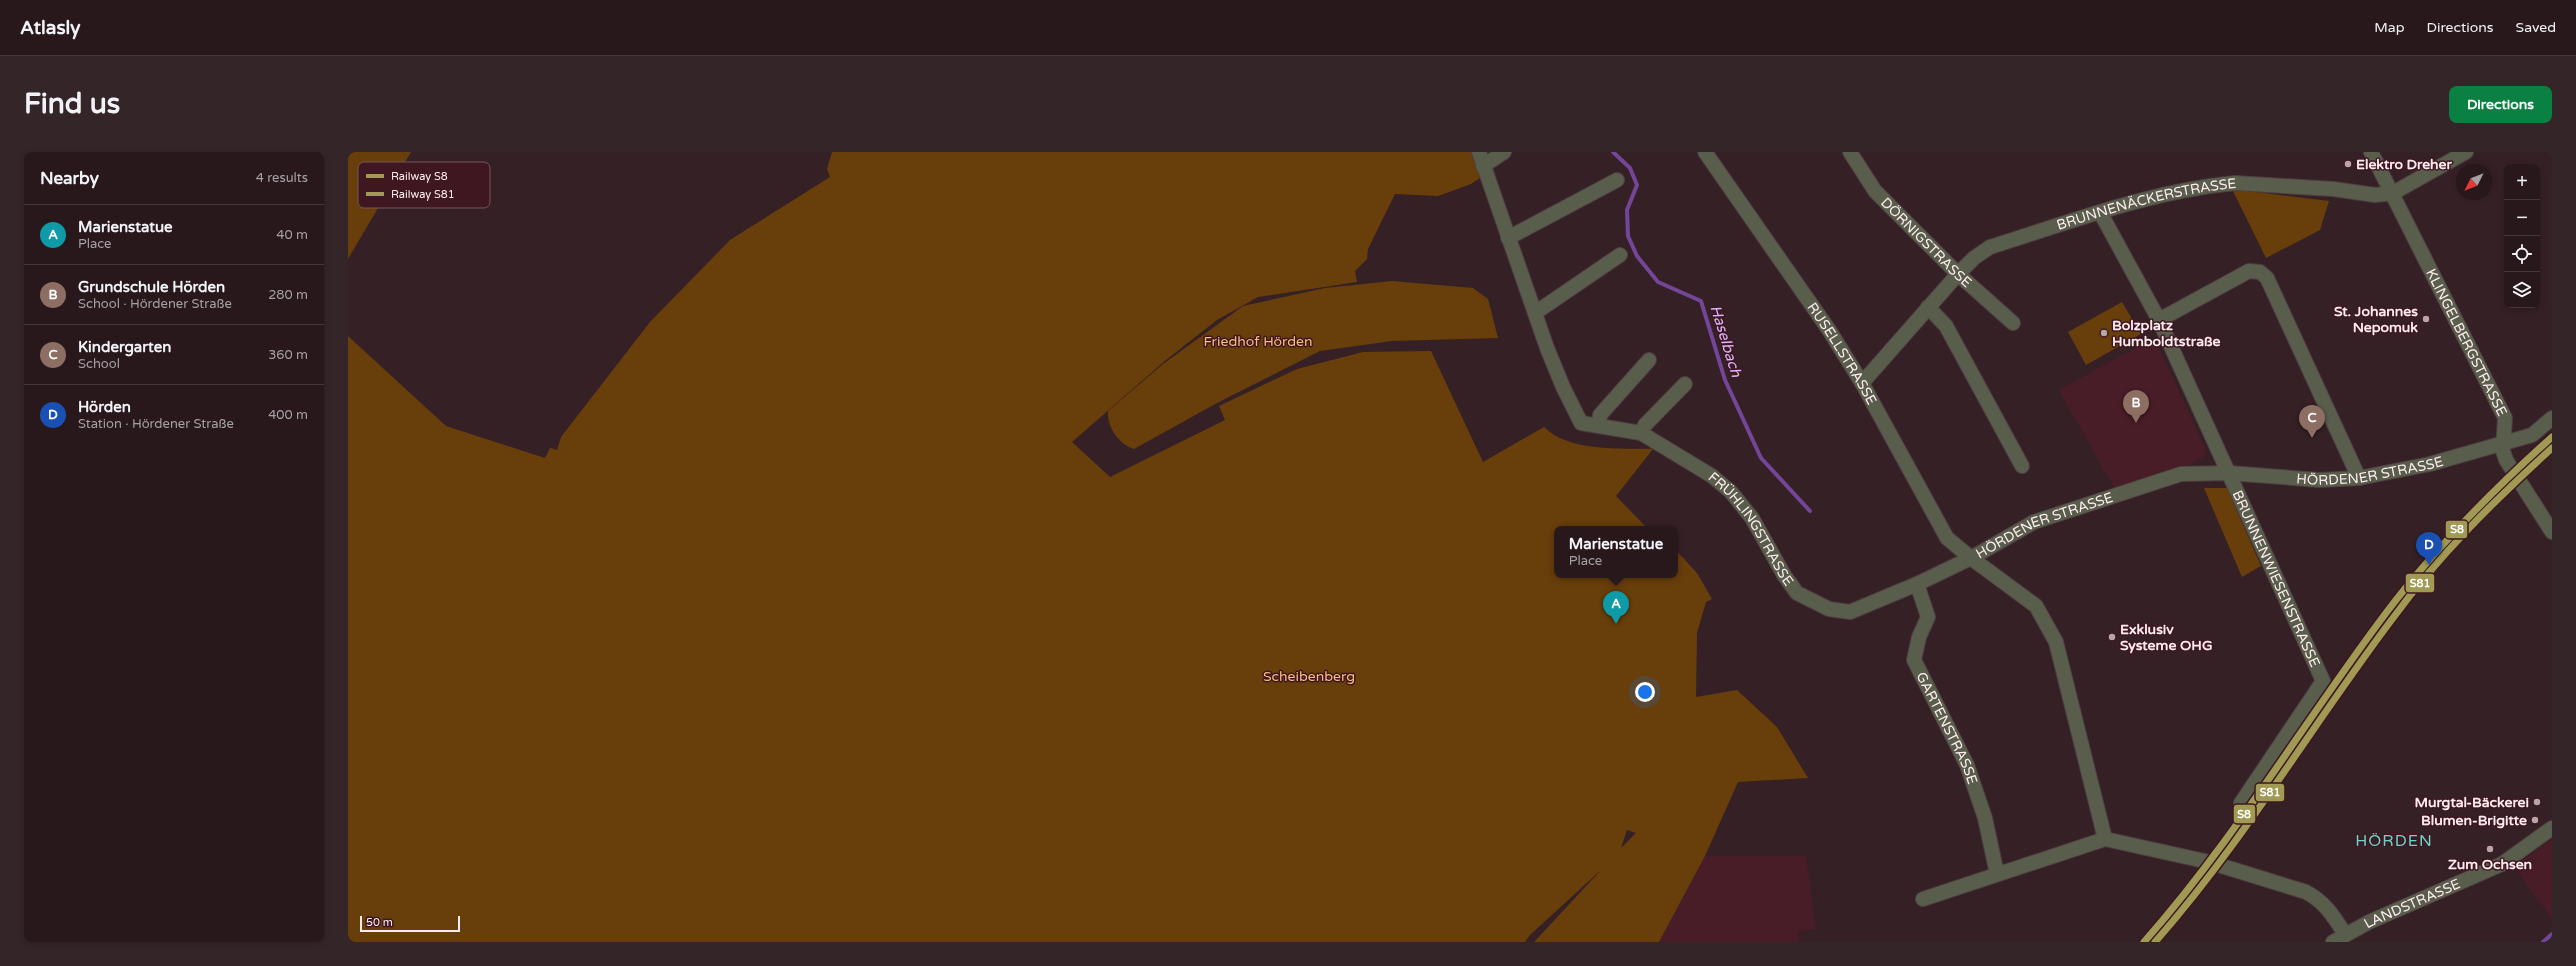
<!DOCTYPE html>
<html lang="en">
<head>
<meta charset="utf-8">
<style>
	:root { --surface:#28181c; --page:#342529; --text:#f1f3f6; --muted:#a5a0a3; --line:#44373b; --accent:#0b8043 }
	body { margin:0; font-family:"Varela Round",sans-serif; background:var(--page); color:var(--text) }
	.controls { position:absolute; right:12px; top:12px; display:grid; overflow:hidden; border-radius:8px; box-shadow:0 2px 6px #0003 }
	.controls button { width:36px; height:36px; display:grid; place-items:center; padding:0; border:0; border-bottom:1px solid var(--line); background:var(--surface); color:var(--text); font:20px sans-serif }
	.compass { position:absolute; left:2108px; top:12px; width:36px; height:36px; border-radius:50%; background:var(--surface); box-shadow:0 2px 6px #0003; rotate:228deg }
	.scale { position:absolute; left:12px; bottom:10px; width:100px; box-sizing:border-box; padding-left:4px; border:2px solid #fdecef; border-top:0; font-size:11px; line-height:14px; white-space:nowrap; color:#fdecef; -webkit-text-stroke:3px #3e1721; paint-order:stroke }
	.you { position:absolute; left:1297px; top:540px; width:14px; height:14px; margin:-10px; border:3px solid #fff; border-radius:50%; background:#1a73e8; box-shadow:0 0 0 6px #1a73e833 }
	.badge { display:grid; place-items:center; width:26px; height:26px; border-radius:50%; background:var(--accent); color:#fff; font-size:13px; font-weight:700 }
	.pin { position:absolute; translate:-50% -33px; filter:drop-shadow(0 1px 2px #0008) }
	.pin::after { content:''; position:absolute; top:21px; width:14px; height:12px; background:inherit; clip-path:polygon(0 0,100% 0,50% 100%) }
	.popup { position:absolute; left:1206px; top:374px; width:124px; height:52px; box-sizing:border-box; display:grid; place-content:center; border-radius:8px; background:var(--surface); filter:drop-shadow(0 1px 3px #0005); font-size:13px; white-space:nowrap; color:var(--muted) }
	.popup b { font-size:15px; color:var(--text) }
	.popup::after { content:''; position:absolute; left:50%; top:100%; margin-left:-8px; border:8px solid transparent; border-top-color:var(--surface) }
	.list { margin:0; padding:0; list-style:none }
	h2 { display:flex; justify-content:space-between; align-items:center; height:52px; margin:0; padding:0 16px; font-size:17px }
	h2 small { font-size:13px; font-weight:400; color:var(--muted) }
	.list li { display:grid; grid-template-columns:26px 1fr auto; gap:12px; align-items:center; box-sizing:border-box; height:60px; padding:0 16px; border-top:1px solid var(--line) }
	.list b { display:block; font-size:15px; white-space:nowrap }
	.list p { margin:0; font-size:13px; white-space:nowrap; color:var(--muted) }
	.list em { font-size:13px; font-style:normal; color:var(--muted) }
	.icon { flex:none; width:22px; height:22px; fill:none; stroke:currentColor; stroke-width:2; stroke-linecap:round; stroke-linejoin:round }
	.map { position:relative; flex:none; width:2204px; height:790px; overflow:hidden; border-radius:8px }
	header { display:flex; align-items:center; gap:24px; box-sizing:border-box; height:56px; padding:0 20px; background:var(--surface); border-bottom:1px solid var(--line) }
	header strong { font-size:19px }
	nav { display:flex; gap:22px; margin-inline-start:auto; font-size:14px }
	.intro { display:flex; align-items:center; justify-content:space-between; box-sizing:border-box; height:96px; padding:0 24px }
	h1 { margin:0; font-size:28px }
	.button { padding:10px 18px; border-radius:8px; background:var(--accent); color:#fff; font-size:14px; font-weight:700 }
	main { display:flex; gap:24px; padding:0 24px }
	aside { flex:1; background:var(--surface); border-radius:8px; box-shadow:0 2px 6px #0003 }
	.map>svg:first-child { display:block }
	.built { fill:#481d28 }
	.green { fill:#683e0b; fill-rule:evenodd }
	.lines { fill:none; stroke-linecap:round; stroke-linejoin:round }
	.stream { stroke:#744699; stroke-width:4 }
	.minor-casing { stroke:#4f3e42; stroke-width:16 }
	.minor { stroke:#595d4b; stroke-width:14 }
	.rail-1-casing { stroke:#3e1721; stroke-width:10 }
	.rail-2-casing { stroke:#3e1721; stroke-width:10 }
	.rail-1 { stroke:#a09a54; stroke-width:7 }
	.rail-2 { stroke:#a09a54; stroke-width:7 }
	.poi-dot { fill:#b7a5a8; stroke:#3e1721; stroke-width:1.5 }
	.labels { text-anchor:middle; dominant-baseline:central; stroke-width:3; stroke-linejoin:round; paint-order:stroke }
	.poi-label { font-size:14px; font-weight:bold; fill:#fdecef; stroke:#3e1721; text-anchor:start }
	.street-label { font-size:14px; fill:#fdecef; stroke:#3e1721 }
	.park-label { font-size:14px; fill:#f9bd7f; stroke:#3e1721 }
	.water-label { font-size:15px; font-style:italic; fill:#d7b4fc; stroke:#3e1721 }
	.quarter-label { font-size:16px; letter-spacing:1px; fill:#6bd5ca; stroke:#3e1721 }
	.key { fill:#3e1721; stroke:#77575f; stroke-width:1 }
	.key-label { font-size:11px; fill:#fdecef }
	.line-badge { stroke:#3e1721; stroke-width:1.5 }
	.badge-label { font-size:11px; text-anchor:middle; font-weight:bold; fill:#fff }
</style>
</head>
<body>
<header>
<strong>Atlasly</strong>
<nav><a>Map</a><a>Directions</a><a>Saved</a></nav>
</header>
<div class="intro"><h1>Find us</h1><a class="button">Directions</a></div>
<main>
<aside>
<h2>Nearby<small>4 results</small></h2>
<ul class="list">
<li><span class="badge" style="background:#0f9aa8">A</span><div><b>Marienstatue</b><p>Place</p></div><em>40 m</em></li>
<li><span class="badge" style="background:#8d6e63">B</span><div><b>Grundschule Hörden</b><p>School · Hördener Straße</p></div><em>280 m</em></li>
<li><span class="badge" style="background:#8d6e63">C</span><div><b>Kindergarten</b><p>School</p></div><em>360 m</em></li>
<li><span class="badge" style="background:#1a4fb4">D</span><div><b>Hörden</b><p>Station · Hördener Straße</p></div><em>400 m</em></li>
</ul>
</aside>
<div class="map">
<svg width="2204" height="790" viewBox="0 0 2204 790">
	<rect width="100%" height="100%" fill="#352025"/>
	<g class="built">
		<path d="M1806,186L1857,296V304L1835,316L1768,339L1711,238Z"/>
		<path d="M2204,687V767L2166,715Z"/>
		<path d="M1357,704H1458L1468,777L1450,780L1452,790H1311Z"/>
	</g>
	<g class="green">
		<path d="M0,0H63L0,107Z"/>
		<path d="M484,0H1138L1144,18L1123,32L1090,44L1047,42L1020,97L1019,107L1007,119L1009,130L910,145L869,168L818,208L724,290L762,325L877,268L871,254L949,217L1015,200L1083,199L1135,310L1196,275C1220,300 1273,296 1305,297L1268,344L1300,377H1209V423H1327V397L1349,421L1364,447L1358,450L1349,481L1348,545L1389,538L1429,575L1460,626L1390,630L1357,704L1311,790H1186L1254,717L1182,783L1177,790H0V184L98,274L197,306L202,296L209,298L213,285L302,170L382,88L482,25L479,17ZM1279,678L1288,681L1273,696Z"/>
		<path d="M1884,37L1981,49L1972,78L1918,106Z"/>
		<path d="M1044,129L1125,136L1140,147L1150,186L1044,189L972,199L869,251L786,297C771,292 759,276 760,259L815,212L895,154L977,136Z"/>
		<path d="M1774,150L1793,182L1738,213L1720,180Z"/>
		<path d="M1856,336H1879L1913,414L1894,425Z"/>
	</g>
	<g class="lines">
		<g class="stream">
			<path d="M1265,0L1282,16L1289,33L1279,58L1280,84L1289,104L1310,130L1353,149L1377,228L1413,306L1462,359"/>
			<path d="M2195,790L2204,782"/>
		</g>
		<defs>
			<g id="minor">
				<path id="s1" d="M1131,0L1199,196L1215,235L1233,271L1293,281L1364,324L1383,340L1404,366L1436,423L1449,441L1481,457L1502,460L1569,432L1623,406L1686,370L1833,322L1881,321L1971,328L2011,326L2082,312L2184,283L2204,266"/>
				<path id="s2" d="M1357,0L1481,178L1514,231L1599,386L1623,406L1688,454L1708,490L1757,687L1861,710L1958,740C1977,750 1986,765 1997,782"/>
				<path id="s3" d="M1502,0L1527,39L1610,122L1665,171"/>
				<path id="s4" d="M2023,0L2157,266L2155,299L2158,308L2204,380"/>
				<path d="M1135,14L1156,0"/>
				<path id="s5" d="M1752,60L1811,168L1975,529L1893,651"/>
				<path d="M1160,86L1269,28"/>
				<path d="M1580,155L1598,174L1674,314"/>
				<path d="M1187,161L1272,103"/>
				<path d="M1811,168L1901,119L1912,120L1919,126L2011,326"/>
				<path id="s6" d="M1514,231L1610,122L1626,106L1642,95C1722,70 1802,39 1887,31L1985,37L2027,43L2045,41L2118,0"/>
				<path d="M1251,273L1252,263L1301,208"/>
				<path d="M1293,281L1297,273L1337,232"/>
				<path id="s7" d="M1569,432L1580,465L1571,485L1566,508L1619,613L1637,666L1649,722"/>
				<path d="M1575,747L1757,687"/>
				<path id="s8" d="M1985,790L2021,770L2154,712L2204,676"/>
			</g>
		</defs>
		<use href="#minor" class="minor-casing"/>
		<use href="#minor" class="minor"/>
		<defs>
			<path id="rail-1" d="M1796,790C1888,686 1955,571 2038,461C2087,396 2144,339 2204,285"/>
			<path id="rail-2" d="M1807,790C1896,689 1964,573 2045,466C2091,403 2147,348 2204,296"/>
		</defs>
		<use href="#rail-1" class="rail-1-casing"/>
		<use href="#rail-2" class="rail-2-casing"/>
		<use href="#rail-1" class="rail-1"/>
		<use href="#rail-2" class="rail-2"/>
	</g>
	<g class="poi-dot">
		<circle cx="2000" cy="12" r="4"/>
		<circle cx="2078" cy="167" r="4"/>
		<circle cx="1756" cy="181" r="4"/>
		<circle cx="1764" cy="485" r="4"/>
		<circle cx="2189" cy="650" r="4"/>
		<circle cx="2187" cy="668" r="4"/>
		<circle cx="2142" cy="697" r="4"/>
	</g>
	<g class="labels">
		<g class="poi-label">
			<text x="2008" y="12">Elektro Dreher</text>
			<text x="2070" y="159" text-anchor="end">St. Johannes<tspan x="2070" dy="16">Nepomuk</tspan></text>
			<text x="1764" y="173">Bolzplatz<tspan x="1764" dy="16">Humboldtstraße</tspan></text>
			<text x="1772" y="477">Exklusiv<tspan x="1772" dy="16">Systeme OHG</tspan></text>
			<text x="2181" y="650" text-anchor="end">Murgtal-Bäckerei</text>
			<text x="2179" y="668" text-anchor="end">Blumen-Brigitte</text>
			<text x="2142" y="712" text-anchor="middle">Zum Ochsen</text>
		</g>
		<g class="street-label">
			<text stroke="none"><textPath href="#s6" startOffset="350">BRUNNENÄCKERSTRASSE</textPath></text>
			<text stroke="none"><textPath href="#s3" startOffset="119">DÖRNIGSTRASSE</textPath></text>
			<text stroke="none"><textPath href="#s4" startOffset="213">KLINGELBERGSTRASSE</textPath></text>
			<text stroke="none"><textPath href="#s2" startOffset="244">RUSELLSTRASSE</textPath></text>
			<text stroke="none"><textPath href="#s1" startOffset="1186">HÖRDENER STRASSE</textPath></text>
			<text stroke="none"><textPath href="#s1" startOffset="850">HÖRDENER STRASSE</textPath></text>
			<text stroke="none"><textPath href="#s1" startOffset="500">FRÜHLINGSTRASSE</textPath></text>
			<text stroke="none"><textPath href="#s5" startOffset="407">BRUNNENWIESENSTRASSE</textPath></text>
			<text stroke="none"><textPath href="#s7" startOffset="156">GARTENSTRASSE</textPath></text>
			<text stroke="none"><textPath href="#s8" startOffset="88">LANDSTRASSE</textPath></text>
		</g>
		<g class="park-label">
			<text x="910" y="189">Friedhof Hörden</text>
			<text x="961" y="524">Scheibenberg</text>
		</g>
		<g class="water-label">
			<text transform="translate(1378 189) rotate(73)">Haselbach</text>
		</g>
		<g class="quarter-label">
			<text x="2046" y="689">HÖRDEN</text>
		</g>
	</g>
	<rect x="10" y="10" width="132" height="46" rx="6" class="key"/>
	<rect x="18" y="22" width="18" height="4" fill="#a09a54"/>
	<rect x="18" y="40" width="18" height="4" fill="#a09a54"/>
	<g class="key-label">
		<text x="43" y="28">Railway S8</text>
		<text x="43" y="46">Railway S81</text>
	</g>
	<g class="line-badge">
		<rect x="2097" y="368" width="23" height="19" rx="4" fill="#a09a54"/>
		<rect x="2057" y="421" width="30" height="20" rx="4" fill="#a09a54"/>
		<rect x="1907" y="631" width="30" height="19" rx="4" fill="#a09a54"/>
		<rect x="1885" y="652" width="23" height="20" rx="4" fill="#a09a54"/>
	</g>
	<g class="badge-label">
		<text x="2109" y="381">S8</text>
		<text x="2072" y="435">S81</text>
		<text x="1922" y="644">S81</text>
		<text x="1896" y="666">S8</text>
	</g>
</svg>
<div class="controls">
<button>+</button>
<button>−</button>
<button><svg class="icon" aria-label="locate" viewBox="0 0 24 24"><circle cx="12" cy="12" r="6"/><path d="M12 2v4M12 18v4M2 12h4M18 12h4"/></svg></button>
<button><svg class="icon" aria-label="layers" viewBox="0 0 24 24"><path d="M12 4l9 5-9 5-9-5zM3 14l9 5 9-5"/></svg></button>
</div>
<svg class="compass" viewBox="-18 -18 36 36"><path d="M0-13l5 13h-10z" fill="#e53935"/><path d="M0 13l5-13h-10z" fill="#a5a0a3"/></svg>
<div class="scale">50 m</div>
<div class="you"></div>
<div class="pin badge" style="left:1268px;top:472px;background:#0f9aa8">A</div>
<div class="popup"><b>Marienstatue</b>Place</div>
<div class="pin badge" style="left:1788px;top:271px;background:#8d6e63">B</div>
<div class="pin badge" style="left:1964px;top:286px;background:#8d6e63">C</div>
<div class="pin badge" style="left:2081px;top:413px;background:#1a4fb4">D</div>
</div>
</main>
</body>
</html>
